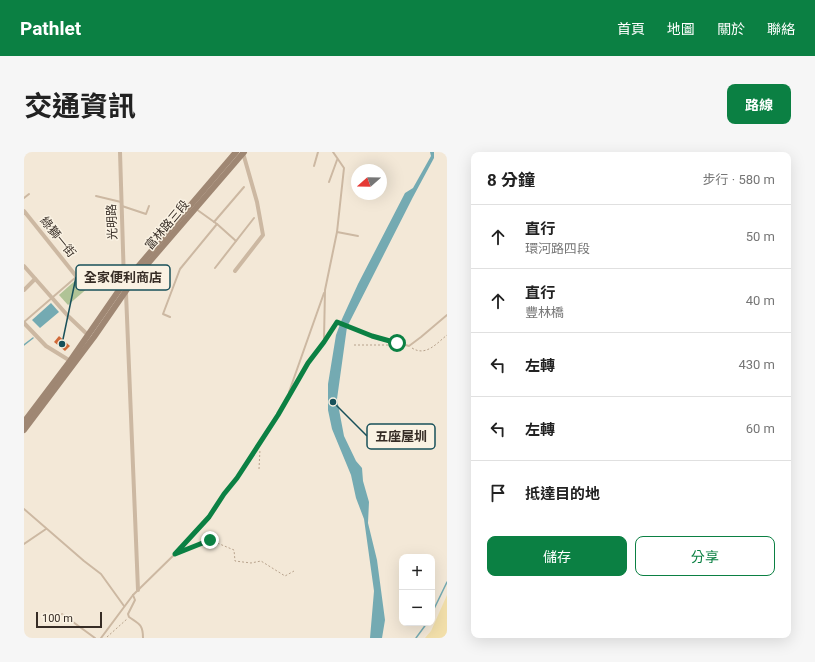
<!DOCTYPE html>
<html lang="zh-TW">
<head>
<meta charset="utf-8">
<style>
	:root { --surface:#fff; --page:#f6f6f6; --text:#222; --muted:#767676; --line:#e0e0e0; --accent:#0b8043 }
	body { margin:0; font-family:Roboto,"Noto Sans TC",sans-serif; background:var(--page); color:var(--text) }
	.controls { position:absolute; right:12px; bottom:12px; display:grid; overflow:hidden; border-radius:8px; box-shadow:0 4px 16px #0002 }
	.controls button { width:36px; height:36px; display:grid; place-items:center; padding:0; border:0; border-bottom:1px solid var(--line); background:var(--surface); color:var(--text); font:20px sans-serif }
	.compass { position:absolute; left:327px; top:12px; width:36px; height:36px; border-radius:50%; background:var(--surface); box-shadow:0 4px 16px #0002; rotate:250deg }
	.scale { position:absolute; left:12px; bottom:10px; width:66px; box-sizing:border-box; padding-left:4px; border:2px solid #362c25; border-top:0; font-size:11px; line-height:14px; white-space:nowrap; color:#362c25; -webkit-text-stroke:3px #faf2e3; paint-order:stroke }
	.stop { position:absolute; width:12px; height:12px; margin:-9px; border:3px solid #0b8043; border-radius:50%; background:#fff }
	.stop.end { background:#0b8043; border-color:#fff; box-shadow:0 1px 4px #0008 }
	.list { margin:0; padding:0; list-style:none }
	h2 { display:flex; justify-content:space-between; align-items:center; height:52px; margin:0; padding:0 16px; font-size:17px }
	h2 small { font-size:13px; font-weight:400; color:var(--muted) }
	.list li { display:grid; grid-template-columns:26px 1fr auto; gap:12px; align-items:center; box-sizing:border-box; height:64px; padding:0 16px; border-top:1px solid var(--line) }
	.list b { display:block; font-size:15px; white-space:nowrap }
	.list p { margin:0; font-size:13px; white-space:nowrap; color:var(--muted) }
	.list em { font-size:13px; font-style:normal; color:var(--muted) }
	.actions { display:flex; gap:8px; padding:12px 16px }
	.actions a { flex:1; padding:9px 0; border:1px solid var(--accent); border-radius:8px; text-align:center; font-size:14px; color:var(--accent) }
	.actions .main { background:var(--accent); color:#fff }
	.icon { flex:none; width:22px; height:22px; fill:none; stroke:currentColor; stroke-width:2; stroke-linecap:round; stroke-linejoin:round }
	.map { position:relative; flex:none; width:423px; height:486px; overflow:hidden; border-radius:8px }
	header { display:flex; align-items:center; gap:24px; box-sizing:border-box; height:56px; padding:0 20px; background:var(--accent); color:#fff }
	header strong { font-size:19px }
	nav { display:flex; gap:22px; margin-inline-start:auto; font-size:14px }
	.intro { display:flex; align-items:center; justify-content:space-between; box-sizing:border-box; height:96px; padding:0 24px }
	h1 { margin:0; font-size:28px }
	.button { padding:10px 18px; border-radius:8px; background:var(--accent); color:#fff; font-size:14px; font-weight:700 }
	main { display:flex; gap:24px; padding:0 24px }
	aside { flex:1; background:var(--surface); border-radius:8px; box-shadow:0 4px 16px #0002 }
	.map>svg:first-child { display:block }
	.green { fill:#b0c396 }
	.sand { fill:#f2dfaa }
	.water { fill:#74aab2 }
	.lines { fill:none; stroke-linecap:round; stroke-linejoin:round }
	.stream { stroke:#74aab2; stroke-width:1.5 }
	.building { fill:#d06938 }
	.path { stroke:#b7a28c; stroke-width:1; stroke-dasharray:2 2; stroke-linecap:butt }
	.service { stroke:#ccb8a2; stroke-width:2 }
	.minor { stroke:#ccb8a2; stroke-width:4 }
	.secondary { stroke:#9f8773; stroke-width:6 }
	.route { stroke:#0b8043; stroke-width:5 }
	.labels { text-anchor:middle; dominant-baseline:central; stroke-width:3; stroke-linejoin:round; paint-order:stroke }
	.street-label { font-size:12px; fill:#362c25; stroke:#faf2e3 }
	.leader { fill:none; stroke:#18505a; stroke-width:1.5 }
	.callout-dot { fill:#18505a; stroke:#faf2e3; stroke-width:1.5 }
	.callout { fill:#faf2e3; stroke:#18505a; stroke-width:1.5 }
	.callout-label { font-size:13px; text-anchor:middle; font-weight:bold; fill:#362c25 }
</style>
</head>
<body>
<header>
<strong>Pathlet</strong>
<nav><a>首頁</a><a>地圖</a><a>關於</a><a>聯絡</a></nav>
</header>
<div class="intro"><h1>交通資訊</h1><a class="button">路線</a></div>
<main>
<div class="map">
<svg width="423" height="486" viewBox="0 0 423 486">
	<rect width="100%" height="100%" fill="#f3e8d7"/>
	<path class="green" d="M63,118L72,129L44,153L35,143Z"/>
	<path class="sand" d="M423,443V486H401L407,479Z"/>
	<g class="water">
		<path d="M406,0H410V6L389,45L323,175L313,247L320,284L332,309L338,316L339,329L345,350L344,371L353,408L361,468L358,486H346L350,439L340,367L332,346L327,323L308,277L304,258V232L312,183L318,167L334,132L381,41L389,36L407,4Z"/>
		<path d="M27,151L35,160L16,176L8,168Z"/>
	</g>
	<g class="lines">
		<g class="stream">
			<path d="M0,193L9,186"/>
			<path d="M408,461L423,430"/>
			<path d="M392,486L403,471"/>
		</g>
	</g>
	<path class="building" d="M35,184L46,194L41,199L30,190Z"/>
	<g class="lines">
		<g class="path">
			<path d="M330,193H370"/>
			<path d="M388,196C402,205 413,191 423,183"/>
			<path d="M235,317L236,297"/>
			<path d="M160,398L186,388L210,398L211,409L227,411L237,409L261,424L270,419"/>
			<path d="M83,485L103,467"/>
		</g>
		<g class="service">
			<path d="M290,14L294,0"/>
			<path d="M305,30L313,8"/>
			<path d="M72,44L97,50"/>
			<path d="M0,46L5,42"/>
			<path d="M98,54L122,62L125,54"/>
			<path d="M172,57L193,72L212,89"/>
			<path d="M190,70L220,35"/>
			<path d="M313,80L334,84"/>
			<path d="M191,116L230,66"/>
			<path d="M146,165L139,162L156,117L193,72"/>
			<path d="M0,170L59,119"/>
			<path d="M300,187L301,138L313,80L320,16L309,0"/>
			<path d="M265,240L300,141"/>
			<path d="M0,357L60,409L77,422L100,454"/>
			<path d="M0,392L22,377"/>
			<path d="M109,443L111,448L104,462L105,465C115,472 119,472 119,486"/>
			<path d="M38,462L71,486"/>
			<path d="M77,486L109,443L156,397L185,365L200,342L213,326L254,263L283,211L300,190L313,170L348,183L385,194L397,185L423,163"/>
		</g>
		<g class="minor">
			<path d="M96,0L100,130"/>
			<path d="M0,59L52,124"/>
			<path d="M0,114L44,164L64,183"/>
			<path d="M211,119L239,83L233,50L219,1"/>
			<path d="M0,138L11,127"/>
			<path d="M102,141L114,438"/>
			<path d="M0,171L22,194L48,210"/>
		</g>
		<g class="secondary">
			<path d="M0,270L46,209L100,131L212,0"/>
			<path d="M0,278L70,185L108,130L220,0"/>
		</g>
	</g>
	<g class="lines">
		<path class="route" d="M186,388L151,402L185,365L200,342L213,326L254,263L284,211L300,190L313,170L348,184L373,191"/>
	</g>
	<g class="labels">
		<g class="street-label">
			<text transform="translate(88 70) rotate(-92)">光明路</text>
			<text transform="translate(143 73) rotate(-50)">富林路三段</text>
			<text transform="translate(34 85) rotate(51)">綠獅一街</text>
		</g>
	</g>
	<path class="leader" d="M38 192L52 125M309 250L343 284"/>
	<g class="callout-dot">
		<circle cx="38" cy="192" r="4"/>
		<circle cx="309" cy="250" r="4"/>
	</g>
	<g class="callout">
		<rect x="52" y="113" width="94" height="25" rx="4"/>
		<rect x="343" y="272" width="68" height="25" rx="4"/>
	</g>
	<g class="callout-label">
		<text x="99" y="130">全家便利商店</text>
		<text x="377" y="289">五座屋圳</text>
	</g>
</svg>
<div class="controls">
<button>+</button>
<button>−</button>
</div>
<svg class="compass" viewBox="-18 -18 36 36"><path d="M0-13l5 13h-10z" fill="#e53935"/><path d="M0 13l5-13h-10z" fill="#767676"/></svg>
<div class="scale">100 m</div>
<div class="stop" style="left:373px;top:191px"></div>
<div class="stop end" style="left:186px;top:388px"></div>
</div>
<aside>
<h2>8 分鐘<small>步行 · 580 m</small></h2>
<ul class="list">
<li><svg class="icon" aria-label="ahead" viewBox="0 0 24 24"><path d="M12 20V5M6 11l6-6 6 6"/></svg><div><b>直行</b><p>環河路四段</p></div><em>50 m</em></li>
<li><svg class="icon" aria-label="ahead" viewBox="0 0 24 24"><path d="M12 20V5M6 11l6-6 6 6"/></svg><div><b>直行</b><p>豐林橋</p></div><em>40 m</em></li>
<li><svg class="icon" aria-label="left" viewBox="0 0 24 24"><path d="M17 20v-9H6M10 6l-5 5 5 5"/></svg><div><b>左轉</b></div><em>430 m</em></li>
<li><svg class="icon" aria-label="left" viewBox="0 0 24 24"><path d="M17 20v-9H6M10 6l-5 5 5 5"/></svg><div><b>左轉</b></div><em>60 m</em></li>
<li><svg class="icon" aria-label="arrive" viewBox="0 0 24 24"><path d="M6 21V4h12l-3 4 3 4H6"/></svg><div><b>抵達目的地</b></div></li>
</ul>
<div class="actions"><a class="main">儲存</a><a>分享</a></div>
</aside>
</main>
</body>
</html>
